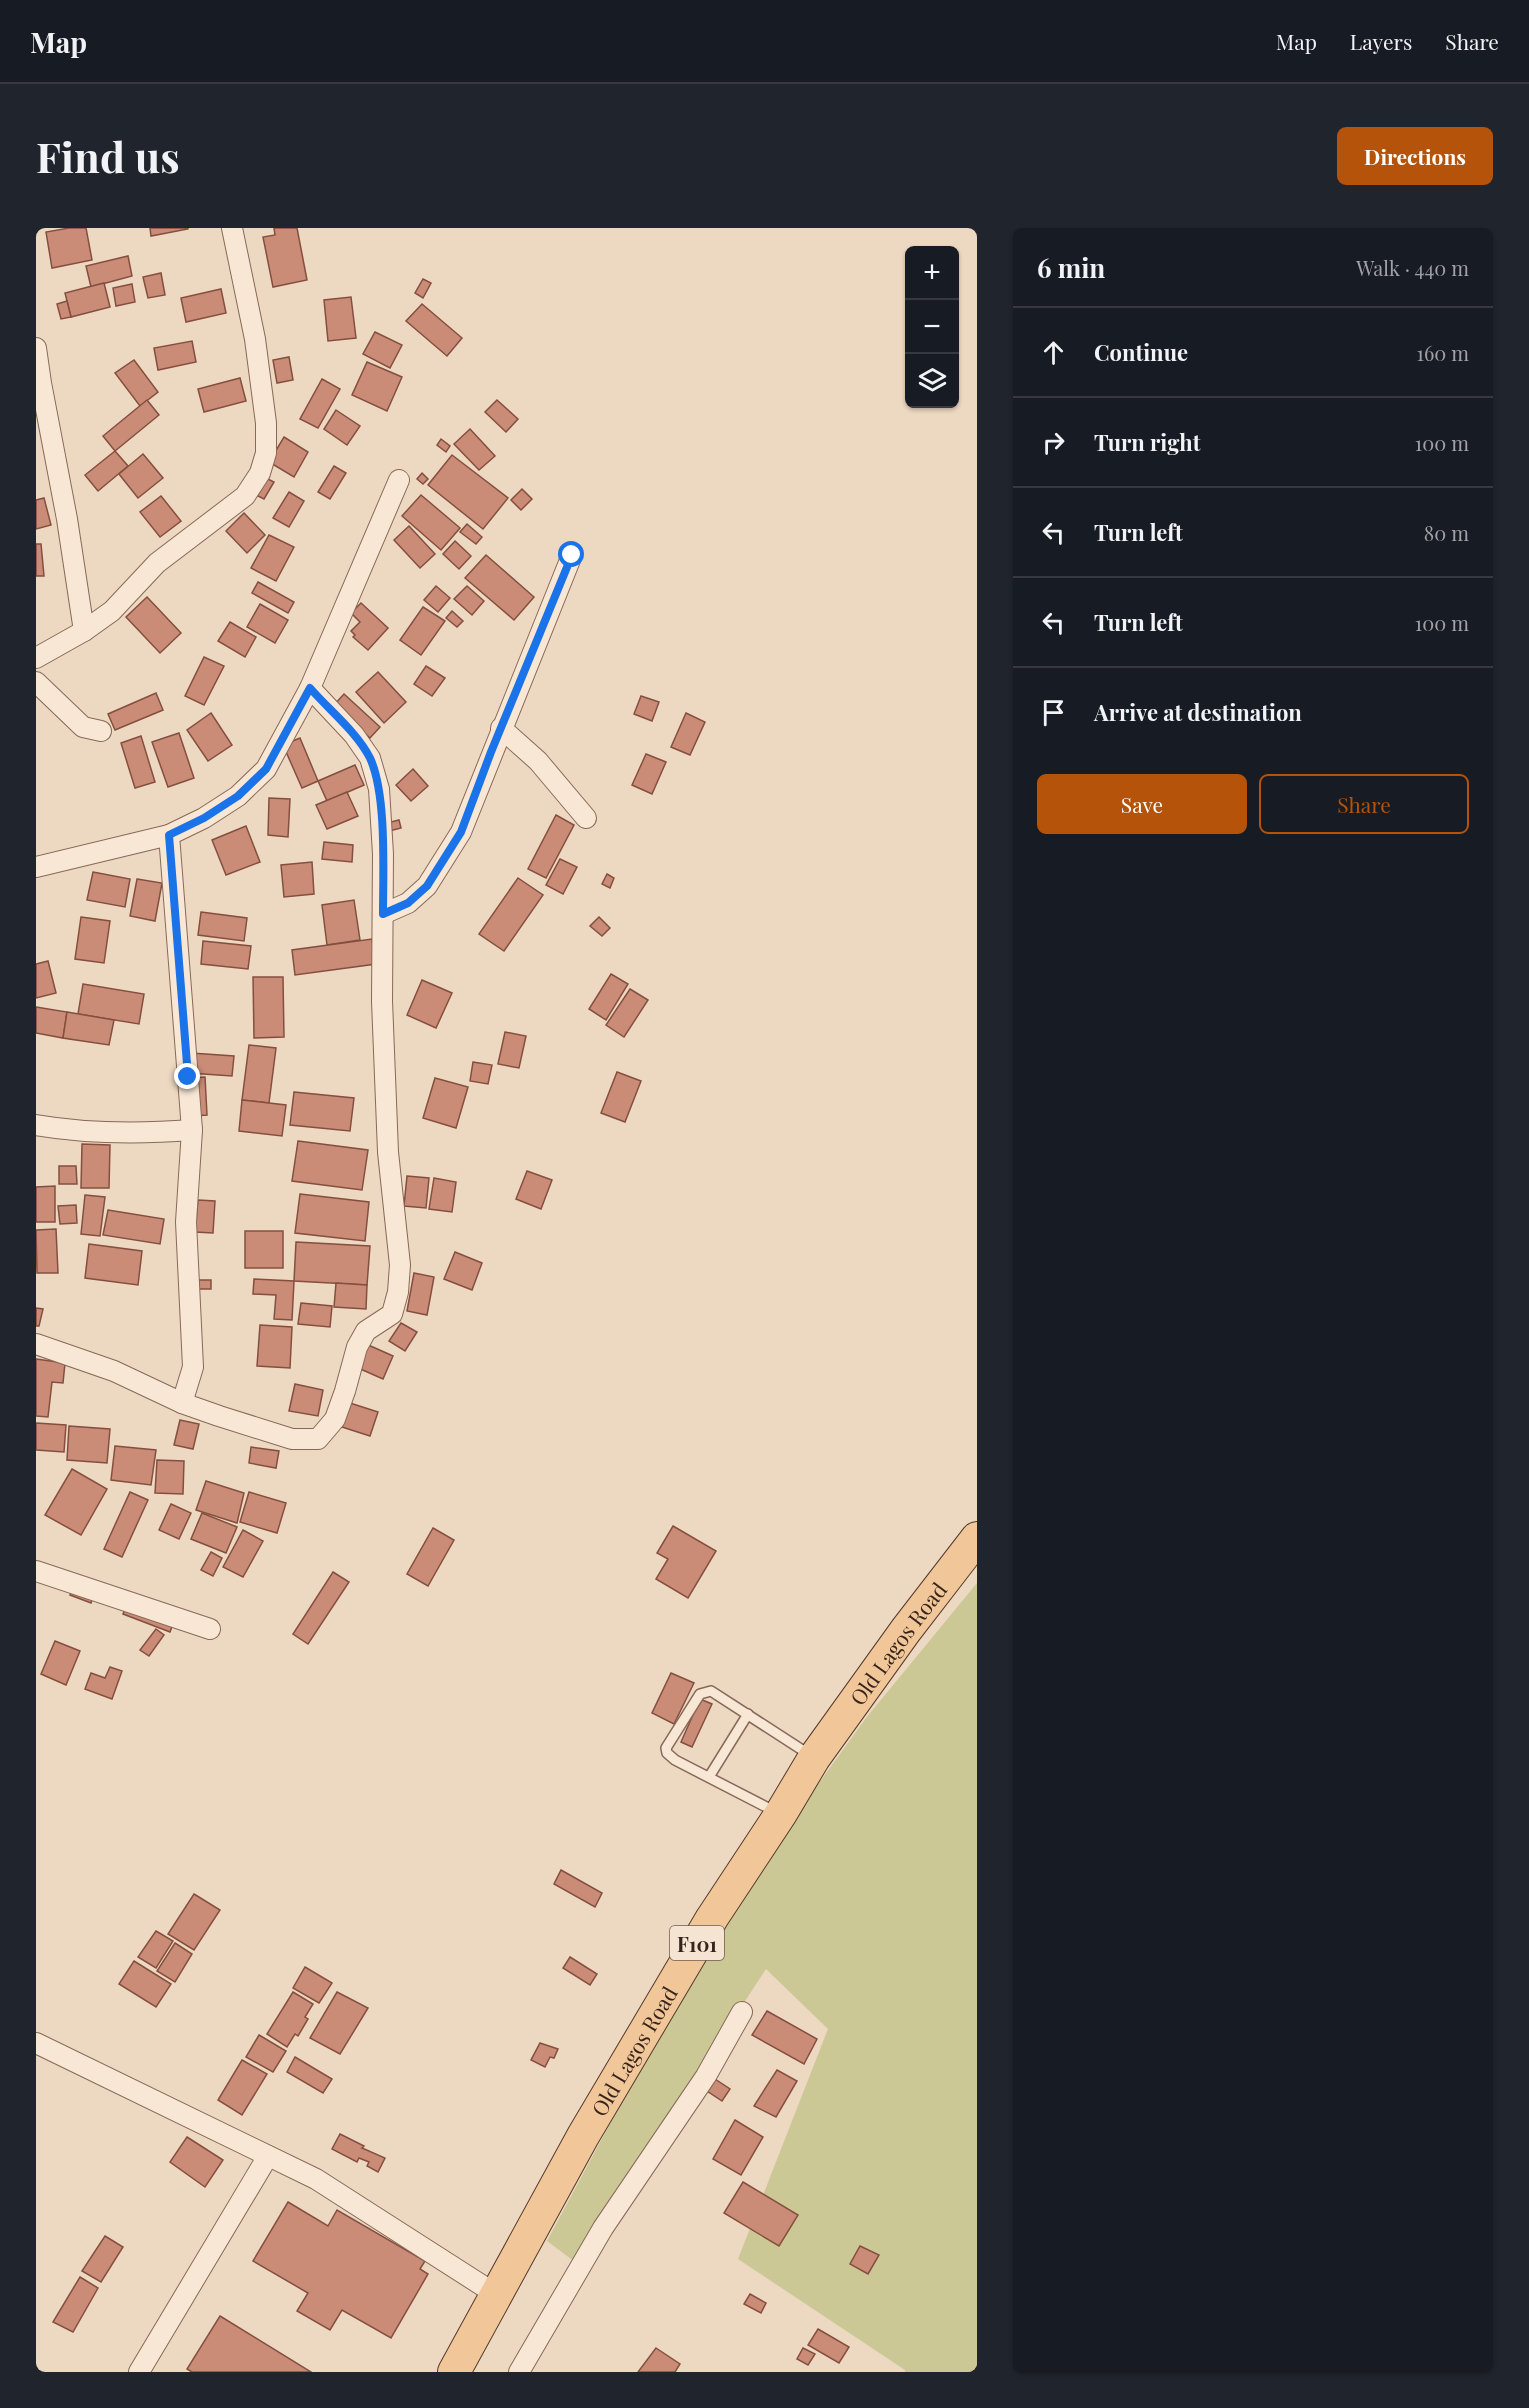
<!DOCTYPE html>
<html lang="en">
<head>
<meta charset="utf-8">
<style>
	:root { --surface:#171b24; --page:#20242c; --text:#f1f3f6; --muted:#9ea1a6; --line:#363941; --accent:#b45309 }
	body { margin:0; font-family:"Playfair Display",serif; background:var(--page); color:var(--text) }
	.controls { position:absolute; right:18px; top:18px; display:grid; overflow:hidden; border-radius:9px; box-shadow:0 2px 4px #0004 }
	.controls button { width:54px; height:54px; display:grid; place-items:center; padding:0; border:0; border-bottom:2px solid var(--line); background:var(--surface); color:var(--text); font:30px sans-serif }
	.stop { position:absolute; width:18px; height:18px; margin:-14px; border:4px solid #1a73e8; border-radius:50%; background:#fff }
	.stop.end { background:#1a73e8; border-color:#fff; box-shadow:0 2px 6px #0008 }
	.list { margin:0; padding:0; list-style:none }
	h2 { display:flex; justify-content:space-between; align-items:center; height:78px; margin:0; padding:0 24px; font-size:26px }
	h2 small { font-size:20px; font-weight:400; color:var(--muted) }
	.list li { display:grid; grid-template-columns:39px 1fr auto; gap:18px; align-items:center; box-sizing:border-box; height:90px; padding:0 24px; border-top:2px solid var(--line) }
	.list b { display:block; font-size:22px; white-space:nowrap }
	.list em { font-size:20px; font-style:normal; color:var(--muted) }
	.actions { display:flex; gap:12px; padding:18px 24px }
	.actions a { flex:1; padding:14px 0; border:2px solid var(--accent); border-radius:9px; text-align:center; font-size:21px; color:var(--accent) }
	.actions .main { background:var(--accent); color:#fff }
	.icon { flex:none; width:33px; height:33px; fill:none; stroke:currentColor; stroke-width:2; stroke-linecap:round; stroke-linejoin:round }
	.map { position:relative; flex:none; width:941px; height:2144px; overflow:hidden; border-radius:9px }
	header { display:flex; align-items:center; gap:36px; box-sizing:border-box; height:84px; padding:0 30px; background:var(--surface); border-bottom:2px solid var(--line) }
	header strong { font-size:28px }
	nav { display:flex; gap:33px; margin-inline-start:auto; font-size:21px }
	.intro { display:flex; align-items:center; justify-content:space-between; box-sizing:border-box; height:144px; padding:0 36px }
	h1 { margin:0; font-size:42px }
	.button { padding:15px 27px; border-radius:9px; background:var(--accent); color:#fff; font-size:21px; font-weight:700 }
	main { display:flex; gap:36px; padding:0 36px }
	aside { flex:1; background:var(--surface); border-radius:9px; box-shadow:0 2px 4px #0004 }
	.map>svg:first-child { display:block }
	.green { fill:#cbc895 }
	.building { fill:#cb8c77; stroke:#854f3f; stroke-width:1.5 }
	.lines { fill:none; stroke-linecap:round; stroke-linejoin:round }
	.lane-casing { stroke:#876959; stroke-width:12 }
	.street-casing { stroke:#876959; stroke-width:22 }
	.primary-casing { stroke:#54392d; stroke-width:34 }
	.lane { stroke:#f8e7d4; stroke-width:9 }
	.street { stroke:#f8e7d4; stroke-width:20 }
	.primary { stroke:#f1c699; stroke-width:32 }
	.route { stroke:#1a73e8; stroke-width:8 }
	.labels { text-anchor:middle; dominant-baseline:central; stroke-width:4.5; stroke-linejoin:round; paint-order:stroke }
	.shield { fill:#f5e4d1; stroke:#6f5e53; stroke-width:1.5 }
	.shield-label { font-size:20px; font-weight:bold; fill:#36251d }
	.street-label { font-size:21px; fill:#36251d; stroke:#f5e4d1 }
</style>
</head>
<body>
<header>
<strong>Map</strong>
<nav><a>Map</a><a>Layers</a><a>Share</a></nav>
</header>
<div class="intro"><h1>Find us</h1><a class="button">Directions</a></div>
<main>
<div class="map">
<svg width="941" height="2144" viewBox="0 0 941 2144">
	<rect width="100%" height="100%" fill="#edd8c1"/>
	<path class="green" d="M941,1355V2144H869V2142L702,2031L792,1801L730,1741L539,2034L511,2013L683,1693L830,1490Z"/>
	<g class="building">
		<path d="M33,0H50L56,32L16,40L10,4Z"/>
		<path d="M114,0H152V1L115,8Z"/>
		<path d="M238,0H261L271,52L237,59L227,9L239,7Z"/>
		<path d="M92,28L96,48L55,59L50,38Z"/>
		<path d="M125,45L129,67L112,70L107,49Z"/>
		<path d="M387,51L395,55L387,70L379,65Z"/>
		<path d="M68,55L74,79L35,89L29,65Z"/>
		<path d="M96,56L99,74L80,78L77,60Z"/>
		<path d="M185,61L190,85L150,94L145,70Z"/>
		<path d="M315,69L320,110L292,113L288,72Z"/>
		<path d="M31,73L35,89L25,91L21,76Z"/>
		<path d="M386,76L426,110L411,128L370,93Z"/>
		<path d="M339,104L366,117L354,140L327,126Z"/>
		<path d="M156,113L160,134L122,142L118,120Z"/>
		<path d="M253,129L257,152L241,155L237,132Z"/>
		<path d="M98,132L122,164L104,178L79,145Z"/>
		<path d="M331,134L366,149L351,183L316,167Z"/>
		<path d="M204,150L210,173L168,184L162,161Z"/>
		<path d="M286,151L304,161L282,200L264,191Z"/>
		<path d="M111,172L123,187L79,223L67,208Z"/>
		<path d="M461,172L482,191L470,204L449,184Z"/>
		<path d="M300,182L324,198L311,217L288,201Z"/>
		<path d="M434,201L459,228L443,242L418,216Z"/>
		<path d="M248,209L272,224L258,249L233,234Z"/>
		<path d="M405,211L414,218L410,224L401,217Z"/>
		<path d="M79,223L92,238L62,263L49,247Z"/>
		<path d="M107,226L127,250L102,270L83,246Z"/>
		<path d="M416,227L472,270L447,301L392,257Z"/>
		<path d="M298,238L310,245L294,271L282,264Z"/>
		<path d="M386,245L392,251L387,256L381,251Z"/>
		<path d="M228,249L238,254L228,271L218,266Z"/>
		<path d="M486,261L496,271L485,282L475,272Z"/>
		<path d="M253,264L268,273L253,299L237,290Z"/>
		<path d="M385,267L424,300L405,322L366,288Z"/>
		<path d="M125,268L145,293L124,309L104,284Z"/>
		<path d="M8,270L15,297L0,301V272Z"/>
		<path d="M208,285L229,307L211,325L190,303Z"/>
		<path d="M431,296L446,309L440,316L424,304Z"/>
		<path d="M373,298L399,326L384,340L358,312Z"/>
		<path d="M233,307L258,319L240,353L215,340Z"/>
		<path d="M419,313L435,328L423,341L407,326Z"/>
		<path d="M0,316H5L8,348H0Z"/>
		<path d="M450,327L498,369L478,392L429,350Z"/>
		<path d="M222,354L258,374L252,385L216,365Z"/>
		<path d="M400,358L414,370L402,384L388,372Z"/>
		<path d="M431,358L448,373L436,387L418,371Z"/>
		<path d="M111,369L145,405L124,425L90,389Z"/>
		<path d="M325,375L352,400L332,422L317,409L319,407L315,403L324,394L315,385Z"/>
		<path d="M224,376L252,392L239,415L211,399Z"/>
		<path d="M387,379L409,393L385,427L364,412Z"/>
		<path d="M416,383L427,393L421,399L410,390Z"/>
		<path d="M194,394L220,409L209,429L182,413Z"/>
		<path d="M168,429L188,438L168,477L149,468Z"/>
		<path d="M390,438L409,450L396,468L378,456Z"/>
		<path d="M342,444L370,474L348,495L320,464Z"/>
		<path d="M120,465L127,482L79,502L72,486Z"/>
		<path d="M308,466L344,499L334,510L298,477Z"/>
		<path d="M605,468L623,474L616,493L598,486Z"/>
		<path d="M175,485L196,517L172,533L151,502Z"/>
		<path d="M650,485L669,494L654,527L635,519Z"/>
		<path d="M143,505L158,550L132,559L116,514Z"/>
		<path d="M105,508L119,554L99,560L85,515Z"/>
		<path d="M264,510L282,553L266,560L247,517Z"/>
		<path d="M610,526L630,534L616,566L596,557Z"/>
		<path d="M319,537L328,557L291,573L282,553Z"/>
		<path d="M377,541L392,558L375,573L360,557Z"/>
		<path d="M311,564L322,588L291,601L280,577Z"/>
		<path d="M233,570L254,571L252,609L232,607Z"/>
		<path d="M520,587L538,597L510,650L492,641Z"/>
		<path d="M363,592L365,600L353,603L351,595Z"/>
		<path d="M210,598L224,634L190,647L176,612Z"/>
		<path d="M288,614L317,617L316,634L286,631Z"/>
		<path d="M524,631L541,639L527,666L510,657Z"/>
		<path d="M276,634L278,666L248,669L245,637Z"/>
		<path d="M57,644L94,651L89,679L51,672Z"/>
		<path d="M571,646L578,650L574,660L566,656Z"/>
		<path d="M482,650L507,667L468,723L443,706Z"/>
		<path d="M101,651L126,655L119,693L94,688Z"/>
		<path d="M318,672L324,712L291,717L286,677Z"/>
		<path d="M165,684L211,690L208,713L162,707Z"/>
		<path d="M45,689L74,693L68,735L39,731Z"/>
		<path d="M563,689L574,700L566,708L554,698Z"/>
		<path d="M336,711L340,736L259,747L256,722Z"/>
		<path d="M167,713L215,718L212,741L165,736Z"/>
		<path d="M12,733L20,765L0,770V736Z"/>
		<path d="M575,746L592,756L570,792L553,781Z"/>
		<path d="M217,749H247L248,809L218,810Z"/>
		<path d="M386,752L416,765L400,800L371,787Z"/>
		<path d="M47,756L108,766L103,796L42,786Z"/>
		<path d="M594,761L612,772L588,809L570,797Z"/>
		<path d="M0,779L31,784L27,810L0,805Z"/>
		<path d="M31,784L78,792L73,817L27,810Z"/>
		<path d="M469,804L490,808L483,840L462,836Z"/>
		<path d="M213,817L240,820L233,875L206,872Z"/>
		<path d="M155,825L198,828L196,848L153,845Z"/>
		<path d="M437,834L456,837L452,856L434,853Z"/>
		<path d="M581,844L605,853L589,894L565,885Z"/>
		<path d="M169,849L171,887L157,888L155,850Z"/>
		<path d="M399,850L432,859L420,900L387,890Z"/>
		<path d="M258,864L318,870L314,903L254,897Z"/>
		<path d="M206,872L250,877L246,908L203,903Z"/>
		<path d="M262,913L332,922L326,962L256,953Z"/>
		<path d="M46,916L74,917L73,960H45Z"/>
		<path d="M23,938H40L41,956H23Z"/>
		<path d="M491,943L516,952L505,981L480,971Z"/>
		<path d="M371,948L393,950L390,980L368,978Z"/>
		<path d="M398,950L420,954L416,984L393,981Z"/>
		<path d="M19,958V994H0V959Z"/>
		<path d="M264,966L333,974L329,1013L259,1005Z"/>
		<path d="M49,967L69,969L64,1008L45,1006Z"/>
		<path d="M162,972L179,973L177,1005L159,1004Z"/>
		<path d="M40,977L41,995L24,996L22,978Z"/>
		<path d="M72,982L128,991L124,1016L67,1007Z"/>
		<path d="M20,1001L22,1045H1L0,1002Z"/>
		<rect x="209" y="1003" width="38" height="37"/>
		<path d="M260,1014L334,1018L331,1057L258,1053Z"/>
		<path d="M53,1016L106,1023L102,1057L49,1050Z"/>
		<path d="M419,1024L446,1035L436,1062L408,1051Z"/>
		<path d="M378,1045L398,1049L391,1087L371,1083Z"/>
		<path d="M218,1051L258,1053L256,1092L238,1091L240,1067L217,1066Z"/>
		<rect x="162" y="1052" width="13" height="9"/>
		<path d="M300,1055L331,1057L330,1081L298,1079Z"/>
		<path d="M265,1075L296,1078L294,1099L262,1096Z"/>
		<path d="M0,1080L7,1081L3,1098H0Z"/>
		<path d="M365,1095L381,1104L369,1123L353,1113Z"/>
		<path d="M224,1097L256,1099L254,1140L221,1138Z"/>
		<path d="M330,1116L357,1128L347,1151L320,1139Z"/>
		<path d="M0,1131L29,1135L27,1155L16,1154L12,1189L0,1188Z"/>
		<path d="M259,1156L287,1162L282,1188L253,1183Z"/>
		<path d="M314,1175L342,1184L334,1208L306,1199Z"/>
		<path d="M144,1192L163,1196L157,1221L138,1217Z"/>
		<path d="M0,1195L30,1197L28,1224L0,1222Z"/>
		<path d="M33,1198L74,1201L71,1235L31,1232Z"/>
		<path d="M79,1218L120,1222L115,1257L75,1252Z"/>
		<path d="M215,1219L243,1223L240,1240L213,1235Z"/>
		<path d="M121,1232L148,1233L147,1266L119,1265Z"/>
		<path d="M36,1241L71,1261L45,1307L9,1287Z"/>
		<path d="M170,1253L208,1265L201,1295L160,1282Z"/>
		<path d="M94,1264L112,1272L86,1329L68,1321Z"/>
		<path d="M213,1264L250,1275L241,1305L204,1294Z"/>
		<path d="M135,1276L155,1285L143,1311L123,1302Z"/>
		<path d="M166,1285L201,1299L190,1325L155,1311Z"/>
		<path d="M637,1298L680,1323L652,1370L620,1351L632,1331L621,1325Z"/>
		<path d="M397,1300L418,1312L392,1358L371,1346Z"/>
		<path d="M207,1302L227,1313L207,1349L187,1339Z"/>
		<path d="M175,1324L186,1330L177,1348L165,1342Z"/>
		<path d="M297,1344L313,1354L272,1416L257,1406Z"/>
		<path d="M38,1358L58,1366L55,1375L34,1367Z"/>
		<path d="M91,1376L138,1393L134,1404L87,1386Z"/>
		<path d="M120,1401L128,1407L113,1428L104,1422Z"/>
		<path d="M19,1413L44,1423L30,1457L5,1446Z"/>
		<path d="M74,1439L86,1443L76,1471L49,1461L55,1445L69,1450Z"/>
		<path d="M635,1445L658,1455L638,1496L616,1485Z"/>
		<path d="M664,1471L676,1476L656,1519L645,1514Z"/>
		<path d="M525,1642L566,1665L559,1679L518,1656Z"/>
		<path d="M158,1666L184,1682L158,1722L132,1706Z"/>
		<path d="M120,1703L137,1713L120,1740L102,1729Z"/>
		<path d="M139,1715L156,1726L139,1754L121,1743Z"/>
		<path d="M534,1729L561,1746L554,1757L527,1740Z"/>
		<path d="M98,1733L135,1756L120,1779L83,1756Z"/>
		<path d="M269,1739L296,1755L283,1775L257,1760Z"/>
		<path d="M257,1764L277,1776L269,1789L272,1791L262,1808L259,1806L251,1819L231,1806Z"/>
		<path d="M301,1764L332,1780L304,1826L274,1810Z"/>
		<path d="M731,1783L781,1811L768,1836L716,1807Z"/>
		<path d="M223,1807L250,1823L237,1844L210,1829Z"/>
		<path d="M504,1815L522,1821L518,1830L514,1829L509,1839L495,1832Z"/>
		<path d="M259,1829L296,1851L287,1865L251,1844Z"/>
		<path d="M206,1832L231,1846L206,1887L182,1872Z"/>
		<path d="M741,1842L761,1853L740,1889L718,1878Z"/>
		<path d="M676,1849L694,1861L686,1873L668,1861Z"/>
		<path d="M699,1892L727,1909L705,1947L677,1931Z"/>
		<path d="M304,1906L328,1918L326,1920L349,1930L342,1944L331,1938L333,1934L323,1930L321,1934L296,1921Z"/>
		<path d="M151,1909L187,1932L169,1959L134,1934Z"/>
		<path d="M707,1954L762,1987L743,2018L688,1985Z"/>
		<path d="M252,1974L292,1998L301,1982L389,2033L384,2041L392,2046L355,2110L306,2082L294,2102L261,2083L272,2065L217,2033Z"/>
		<path d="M69,2008L87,2019L65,2054L46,2043Z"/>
		<path d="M824,2018L843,2027L832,2046L814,2036Z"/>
		<path d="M44,2049L62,2060L37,2104L17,2094Z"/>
		<path d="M714,2066L730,2075L725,2085L708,2076Z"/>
		<path d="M184,2088L275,2144H156L151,2141Z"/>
		<path d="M782,2101L813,2119L803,2135L772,2117Z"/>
		<path d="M620,2120L644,2136L639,2144H602Z"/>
		<path d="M767,2120L779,2126L772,2137L761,2131Z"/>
	</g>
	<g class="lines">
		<defs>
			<g id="lane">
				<path d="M673,1549L712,1486"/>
				<path d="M740,1584L639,1532L631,1525L630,1520L664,1466L675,1463L774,1527"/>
			</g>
			<g id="street">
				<path d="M0,120L5,155L31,291L48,403"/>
				<path d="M0,430L48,403L76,383L121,335L209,268L224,245L230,225V195L219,111L196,0"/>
				<path d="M0,454L47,499L65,503"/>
				<path d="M465,500L502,533L550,590"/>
				<path d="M133,607L156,902L150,994L157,1139L146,1175"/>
				<path d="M0,639L133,607L168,590L202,568L230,541L274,460L363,252"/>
				<path d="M347,686L372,675L391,658L425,604L536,327"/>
				<path d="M0,897C52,906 103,906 156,902"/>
				<path d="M0,1116L78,1143L146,1175L183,1188L256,1211H282L299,1191L309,1163L321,1119L330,1103L356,1086L362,1064L364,1037L352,924L346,773L347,626L343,561L334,530L318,507L274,460"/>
				<path d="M0,1343L174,1401"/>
				<path d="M0,1815L280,1951L461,2067"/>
				<path d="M103,2144L232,1928"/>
				<path d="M483,2144L567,2000L670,1848L706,1784"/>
			</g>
			<g id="primary">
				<path id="s1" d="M418,2144L547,1908L676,1690L744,1587L778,1530L870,1402L941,1310"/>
			</g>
		</defs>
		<use href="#lane" class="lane-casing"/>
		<use href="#street" class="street-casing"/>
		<use href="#primary" class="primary-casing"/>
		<use href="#lane" class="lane"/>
		<use href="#street" class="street"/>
		<use href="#primary" class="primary"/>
	</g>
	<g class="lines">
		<path class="route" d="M152,849L133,607L168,590L202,568L230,541L274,460C293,482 321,504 334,530C351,567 347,644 347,686L372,675L391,658L425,604L455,524L536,327"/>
	</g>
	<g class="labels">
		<rect class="shield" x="634" y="1698" width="54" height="34" rx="4.5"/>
		<g class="shield-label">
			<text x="661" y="1715">F101</text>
		</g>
		<g class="street-label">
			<text stroke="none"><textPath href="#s1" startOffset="854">Old Lagos Road</textPath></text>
			<text stroke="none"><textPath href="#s1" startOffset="368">Old Lagos Road</textPath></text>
		</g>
	</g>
</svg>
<div class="controls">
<button>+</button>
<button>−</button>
<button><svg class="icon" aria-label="layers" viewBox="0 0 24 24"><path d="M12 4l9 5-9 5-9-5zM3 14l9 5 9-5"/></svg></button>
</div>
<div class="stop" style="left:536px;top:327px"></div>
<div class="stop end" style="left:152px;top:849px"></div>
</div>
<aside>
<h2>6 min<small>Walk · 440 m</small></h2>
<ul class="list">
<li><svg class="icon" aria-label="ahead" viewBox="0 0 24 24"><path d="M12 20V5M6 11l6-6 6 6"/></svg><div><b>Continue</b></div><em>160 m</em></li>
<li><svg class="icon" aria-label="right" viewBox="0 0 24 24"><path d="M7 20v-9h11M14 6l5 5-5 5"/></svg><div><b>Turn right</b></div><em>100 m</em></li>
<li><svg class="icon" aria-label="left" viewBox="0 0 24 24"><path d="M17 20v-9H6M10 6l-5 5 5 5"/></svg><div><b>Turn left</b></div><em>80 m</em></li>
<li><svg class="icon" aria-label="left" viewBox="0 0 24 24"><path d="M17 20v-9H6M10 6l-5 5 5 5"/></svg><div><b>Turn left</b></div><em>100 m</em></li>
<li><svg class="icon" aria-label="arrive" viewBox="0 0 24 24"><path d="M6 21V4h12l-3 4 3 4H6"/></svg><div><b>Arrive at destination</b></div></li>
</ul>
<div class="actions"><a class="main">Save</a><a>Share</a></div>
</aside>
</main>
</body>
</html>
